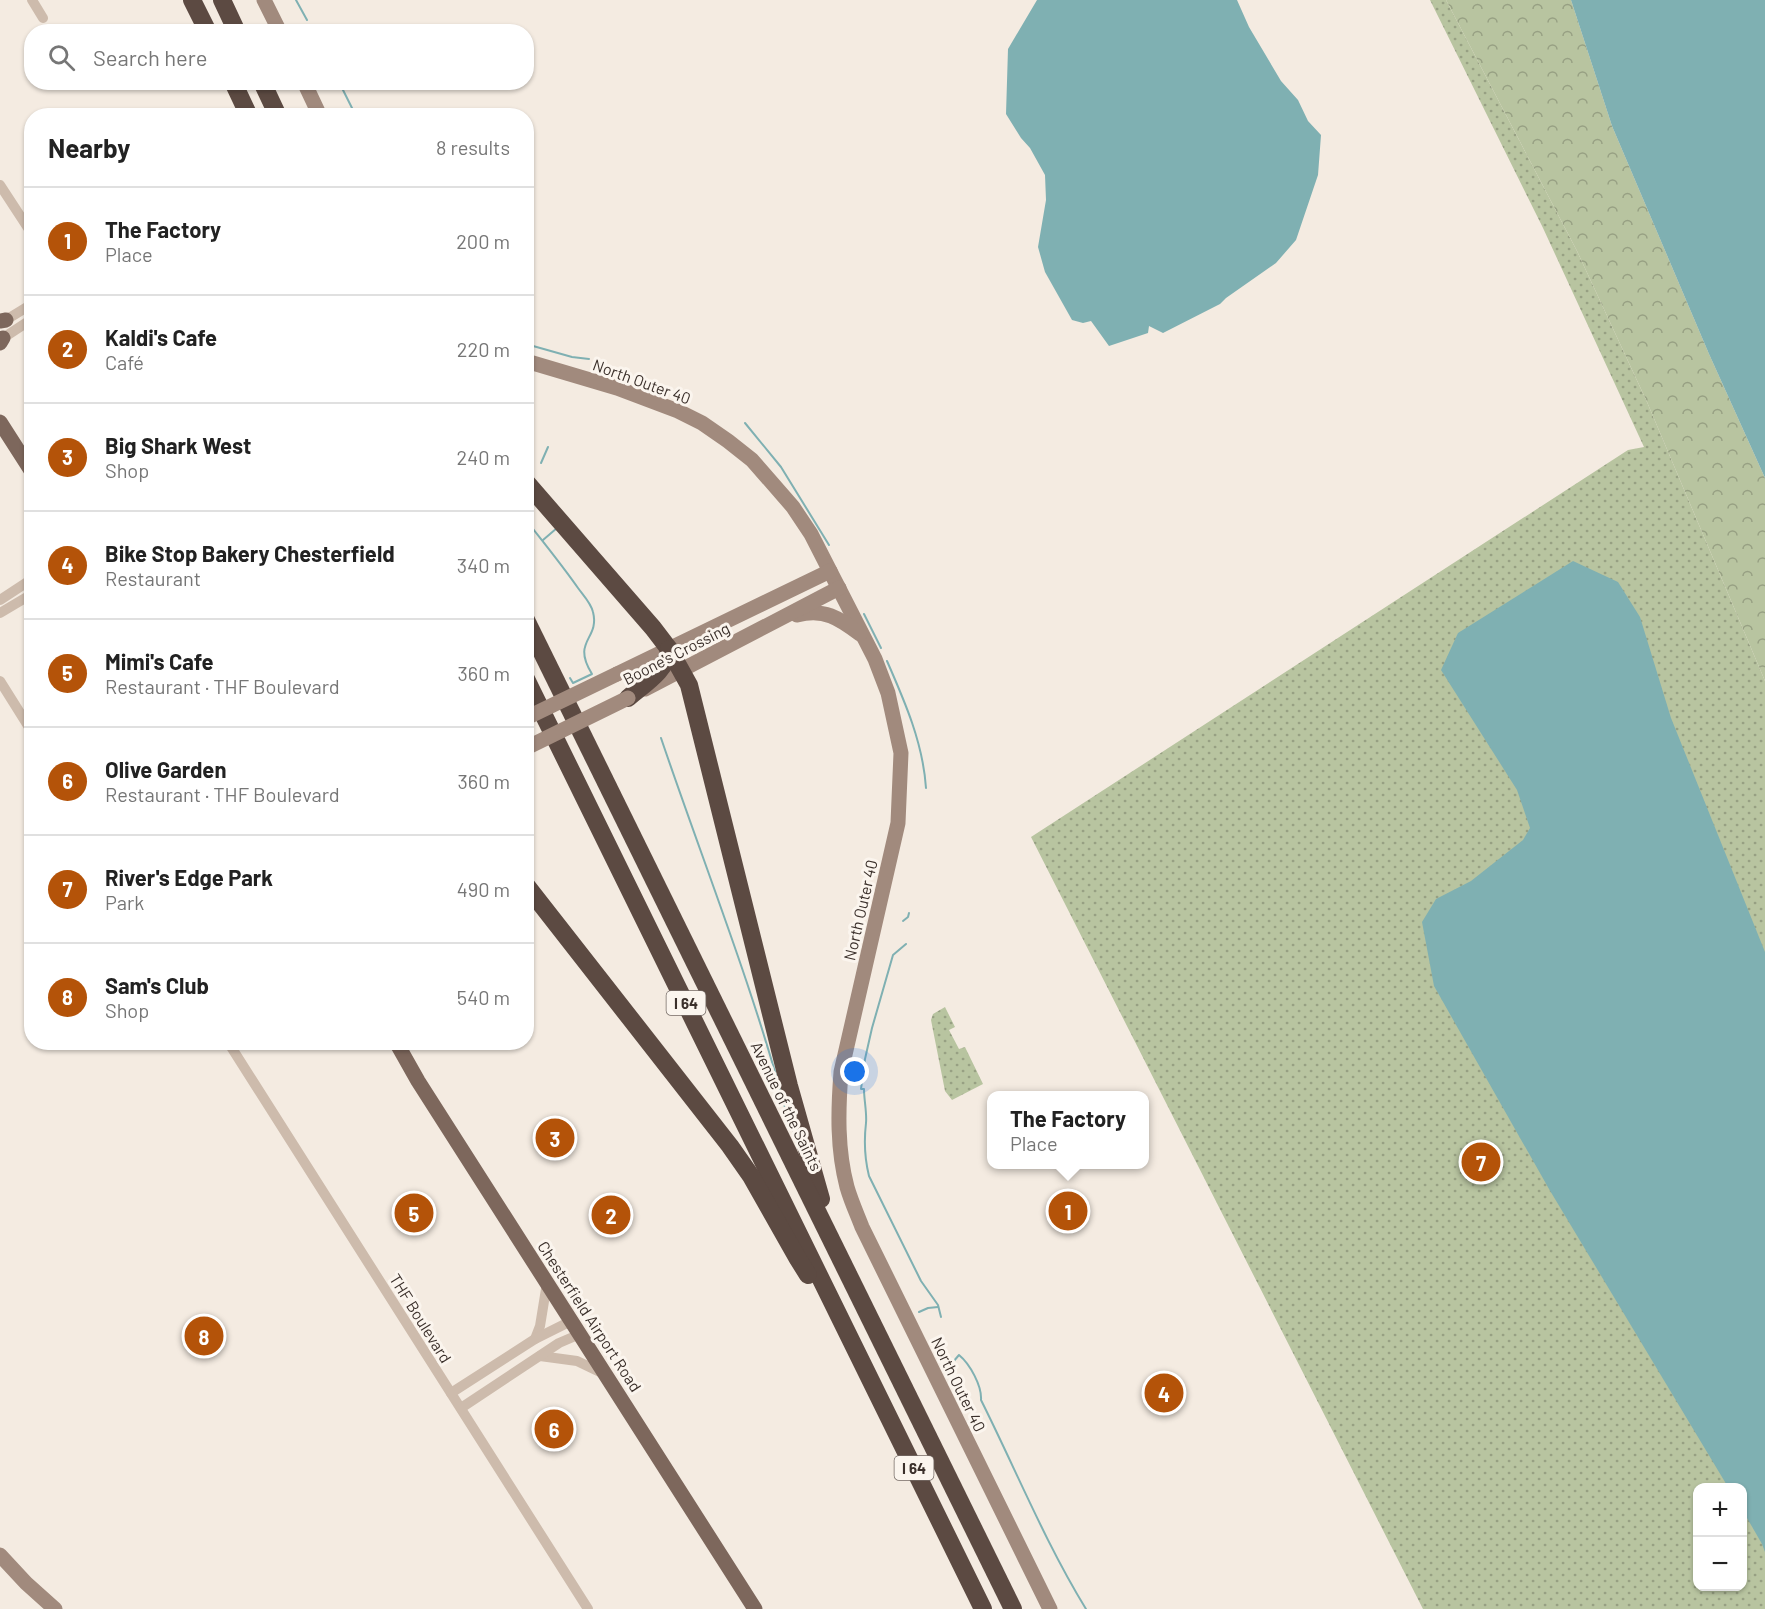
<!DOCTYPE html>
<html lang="en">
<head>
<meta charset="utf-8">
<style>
	:root { --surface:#fff; --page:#f2f2f2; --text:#222; --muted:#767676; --line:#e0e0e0; --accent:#b45309 }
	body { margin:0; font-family:Barlow,sans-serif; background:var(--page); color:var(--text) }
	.controls { position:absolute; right:18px; bottom:18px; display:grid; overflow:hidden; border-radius:12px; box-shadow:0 2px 4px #0004 }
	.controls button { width:54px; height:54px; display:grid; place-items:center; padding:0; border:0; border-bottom:2px solid var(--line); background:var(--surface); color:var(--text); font:30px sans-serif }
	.you { position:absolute; left:855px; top:1072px; width:21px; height:21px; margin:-15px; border:4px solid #fff; border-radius:50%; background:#1a73e8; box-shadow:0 0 0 9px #1a73e833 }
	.badge { display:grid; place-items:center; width:39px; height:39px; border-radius:50%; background:var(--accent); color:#fff; font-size:20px; font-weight:700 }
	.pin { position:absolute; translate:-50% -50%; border:3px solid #fff; box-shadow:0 2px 6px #0006 }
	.popup { position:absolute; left:987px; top:1091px; width:162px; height:78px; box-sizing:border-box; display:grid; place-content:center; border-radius:12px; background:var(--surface); filter:drop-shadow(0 2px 4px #0005); font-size:20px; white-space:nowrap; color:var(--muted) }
	.popup b { font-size:22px; color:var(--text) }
	.popup::after { content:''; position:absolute; left:50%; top:100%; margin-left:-12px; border:12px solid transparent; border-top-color:var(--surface) }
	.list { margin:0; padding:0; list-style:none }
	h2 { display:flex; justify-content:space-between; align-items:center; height:78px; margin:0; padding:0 24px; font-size:26px }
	h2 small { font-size:20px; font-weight:400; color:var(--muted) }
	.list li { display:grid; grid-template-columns:39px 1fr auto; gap:18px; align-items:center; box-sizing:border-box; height:108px; padding:0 24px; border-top:2px solid var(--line) }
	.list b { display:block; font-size:22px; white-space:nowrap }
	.list p { margin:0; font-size:20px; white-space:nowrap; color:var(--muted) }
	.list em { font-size:20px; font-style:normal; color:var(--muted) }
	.icon { flex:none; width:33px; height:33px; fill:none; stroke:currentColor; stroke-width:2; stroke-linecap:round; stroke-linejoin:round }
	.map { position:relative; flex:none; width:1765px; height:1609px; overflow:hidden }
	.search { position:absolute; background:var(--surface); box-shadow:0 2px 4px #0004; left:24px; top:24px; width:510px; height:66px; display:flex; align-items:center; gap:15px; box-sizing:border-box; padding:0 21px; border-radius:24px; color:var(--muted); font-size:22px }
	.panel { position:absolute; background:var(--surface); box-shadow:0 2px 4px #0004; left:24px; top:108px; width:510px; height:942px; border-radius:24px }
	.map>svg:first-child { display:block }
	.green { fill:url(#green-dots); fill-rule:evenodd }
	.forest { fill:url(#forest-crowns) }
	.water { fill:#7fb0b2 }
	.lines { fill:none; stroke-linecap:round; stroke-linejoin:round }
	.stream { stroke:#7fb0b2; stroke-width:2 }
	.street { stroke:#cdbbac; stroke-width:10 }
	.secondary { stroke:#a18a7d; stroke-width:15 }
	.primary { stroke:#7d675c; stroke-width:15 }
	.highway { stroke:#5c4a42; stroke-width:18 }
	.secondary-bridge { stroke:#a18a7d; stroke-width:15 }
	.labels { text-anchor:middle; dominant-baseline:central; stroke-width:6; stroke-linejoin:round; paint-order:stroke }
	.shield { fill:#fbf5ee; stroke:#756b66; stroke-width:1.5 }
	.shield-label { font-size:15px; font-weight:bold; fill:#3b302b }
	.street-label { font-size:16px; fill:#3b302b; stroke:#fbf5ee }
</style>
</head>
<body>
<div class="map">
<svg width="1765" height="1609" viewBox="0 0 1765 1609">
	<defs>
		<pattern id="green-dots" width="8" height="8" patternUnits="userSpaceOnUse" patternTransform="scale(1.5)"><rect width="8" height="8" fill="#b8c4a0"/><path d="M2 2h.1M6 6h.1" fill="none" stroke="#97a083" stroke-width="1.8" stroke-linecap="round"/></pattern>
		<pattern id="forest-crowns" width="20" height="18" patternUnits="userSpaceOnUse" patternTransform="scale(1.5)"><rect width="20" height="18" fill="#b8c4a0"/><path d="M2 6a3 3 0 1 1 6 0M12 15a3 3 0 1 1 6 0" fill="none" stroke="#97a083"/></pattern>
	</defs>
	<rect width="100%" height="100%" fill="#f4ebe1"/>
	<g class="green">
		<path d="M1430,0H1446L1577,251L1647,402L1765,681V1609H1423L1031,837L1628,450L1644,447L1543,228ZM1698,1488H1742V1586H1698Z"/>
		<path d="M945,1007L955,1027L949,1030L959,1049L965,1047L983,1084L952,1100L945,1091L931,1020L933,1014Z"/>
	</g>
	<path class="forest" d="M1446,0H1571L1612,126L1709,354L1765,478V681L1647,402L1577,251Z"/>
	<g class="water">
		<path d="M1037,0H1237L1249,27L1281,81L1298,100L1308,121L1321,135L1318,175L1296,240L1276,263L1226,298L1220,304L1163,333L1149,326L1148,333L1109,346L1091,321L1083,323L1072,320L1045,272L1038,247L1046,200L1045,175L1030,148L1021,138L1006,114L1008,49Z"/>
		<path d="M1571,0H1765V478L1709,354L1612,126Z"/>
		<path d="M1573,561L1618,582L1640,617L1671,718L1765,952V1552L1762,1544L1743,1511L1742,1488L1728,1487L1549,1189L1434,986L1422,922L1436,899L1471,881L1523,840L1530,828L1517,790L1441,670L1458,633Z"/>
	</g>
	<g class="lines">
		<g class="stream">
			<path d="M296,0L307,20"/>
			<path d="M339,82L356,116"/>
			<path d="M526,344L572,357L589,359"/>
			<path d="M745,423L781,467L829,545"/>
			<path d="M541,463L548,447"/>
			<path d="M526,520C544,543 562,565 578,588C583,595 591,603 593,612C600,640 571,640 592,674L573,683L570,678"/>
			<path d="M543,540L557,528"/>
			<path d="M864,614L881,648"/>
			<path d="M887,661C905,702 923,743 926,788"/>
			<path d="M661,738C703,862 752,984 786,1111"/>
			<path d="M903,921L908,917L909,913"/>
			<path d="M906,944L893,955L872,1028L865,1059L861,1089H864C864,1100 867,1113 866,1123C864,1140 865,1160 869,1176L921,1281L938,1305L941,1317"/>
			<path d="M919,1312L928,1308L938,1307"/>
			<path d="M942,1361L953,1362L959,1355C970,1364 982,1386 981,1400C1016,1470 1045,1542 1086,1609"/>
		</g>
		<g class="street">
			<path d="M32,0L43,18"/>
			<path d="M0,185L32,234"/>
			<path d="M1,323L32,304"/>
			<path d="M0,340L32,319"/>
			<path d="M0,600L32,579"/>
			<path d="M0,613L32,594"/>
			<path d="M0,681L32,732"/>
			<path d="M228,1042L588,1609"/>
			<path d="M535,1339L540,1326L547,1283"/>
			<path d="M540,1356L577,1361L602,1373"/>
			<path d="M451,1393L535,1339L573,1320"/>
			<path d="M461,1408L559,1343L580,1334"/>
		</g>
		<g class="secondary">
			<path d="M264,0L280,32"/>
			<path d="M304,82L320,116"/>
			<path d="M526,361L617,388L678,411L702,423L728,441L752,460L793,507L811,534L875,659L888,693L901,753L898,823L841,1072C838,1111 837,1149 847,1187C851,1201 857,1214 862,1227L1050,1609"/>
			<path d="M797,615C824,608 839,618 860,634"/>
			<path d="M617,674L830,571"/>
			<path d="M645,689L839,588"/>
			<path d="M0,1555L26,1583L55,1609"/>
		</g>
		<g class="primary">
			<path d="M0,321L6,320"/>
			<path d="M0,343L3,338"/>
			<path d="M0,422L32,472"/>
			<path d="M396,1042L418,1081L755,1609"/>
		</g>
		<g class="highway">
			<path d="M192,0L208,32"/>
			<path d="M222,0L237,32"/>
			<path d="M233,82L249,116"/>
			<path d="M262,82L278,116"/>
			<path d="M526,482L653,628L669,649L689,685L789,1086L821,1199"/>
			<path d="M526,620L1013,1609"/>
			<path d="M526,679L983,1609"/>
			<path d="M628,698C644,684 667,671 669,649"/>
			<path d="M526,885L730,1146L751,1176L798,1259L808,1275"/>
		</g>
		<g class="secondary-bridge">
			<path d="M526,718L617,674"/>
			<path d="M526,748L628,698"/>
		</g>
	</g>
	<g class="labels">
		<g class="shield">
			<rect x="666.5" y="991" width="39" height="24" rx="4.5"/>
			<rect x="894.5" y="1456" width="39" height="24" rx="4.5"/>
		</g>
		<g class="shield-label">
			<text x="686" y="1003">I 64</text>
			<text x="914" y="1468">I 64</text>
		</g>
		<g class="street-label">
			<text transform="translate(642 381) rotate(20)">North Outer 40</text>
			<text transform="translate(676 653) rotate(-27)">Boone's Crossing</text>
			<text transform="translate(860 910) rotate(-77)">North Outer 40</text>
			<text transform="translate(787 1106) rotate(64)">Avenue of the Saints</text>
			<text transform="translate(590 1316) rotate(57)">Chesterfield Airport Road</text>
			<text transform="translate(421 1318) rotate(58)">THF Boulevard</text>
			<text transform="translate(959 1384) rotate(64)">North Outer 40</text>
		</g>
	</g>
</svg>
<div class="controls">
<button>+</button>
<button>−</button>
</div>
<div class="you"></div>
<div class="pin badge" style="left:1068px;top:1211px">1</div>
<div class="popup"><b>The Factory</b>Place</div>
<div class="pin badge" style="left:611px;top:1215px">2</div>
<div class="pin badge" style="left:555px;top:1138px">3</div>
<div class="pin badge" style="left:1164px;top:1393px">4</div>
<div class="pin badge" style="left:414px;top:1213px">5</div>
<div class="pin badge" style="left:554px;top:1429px">6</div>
<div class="pin badge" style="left:1481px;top:1162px">7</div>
<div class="pin badge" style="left:204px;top:1336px">8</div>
<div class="search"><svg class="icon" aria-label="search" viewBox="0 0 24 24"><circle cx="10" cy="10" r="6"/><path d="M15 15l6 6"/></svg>Search here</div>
<section class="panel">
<h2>Nearby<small>8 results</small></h2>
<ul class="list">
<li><span class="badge">1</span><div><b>The Factory</b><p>Place</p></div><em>200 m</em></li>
<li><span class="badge">2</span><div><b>Kaldi's Cafe</b><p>Café</p></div><em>220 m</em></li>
<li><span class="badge">3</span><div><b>Big Shark West</b><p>Shop</p></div><em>240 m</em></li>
<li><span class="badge">4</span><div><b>Bike Stop Bakery Chesterfield</b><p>Restaurant</p></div><em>340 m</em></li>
<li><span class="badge">5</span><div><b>Mimi's Cafe</b><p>Restaurant · THF Boulevard</p></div><em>360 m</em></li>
<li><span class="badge">6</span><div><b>Olive Garden</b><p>Restaurant · THF Boulevard</p></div><em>360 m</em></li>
<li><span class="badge">7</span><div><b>River's Edge Park</b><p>Park</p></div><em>490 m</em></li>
<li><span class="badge">8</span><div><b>Sam's Club</b><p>Shop</p></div><em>540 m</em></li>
</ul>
</section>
</div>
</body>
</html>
